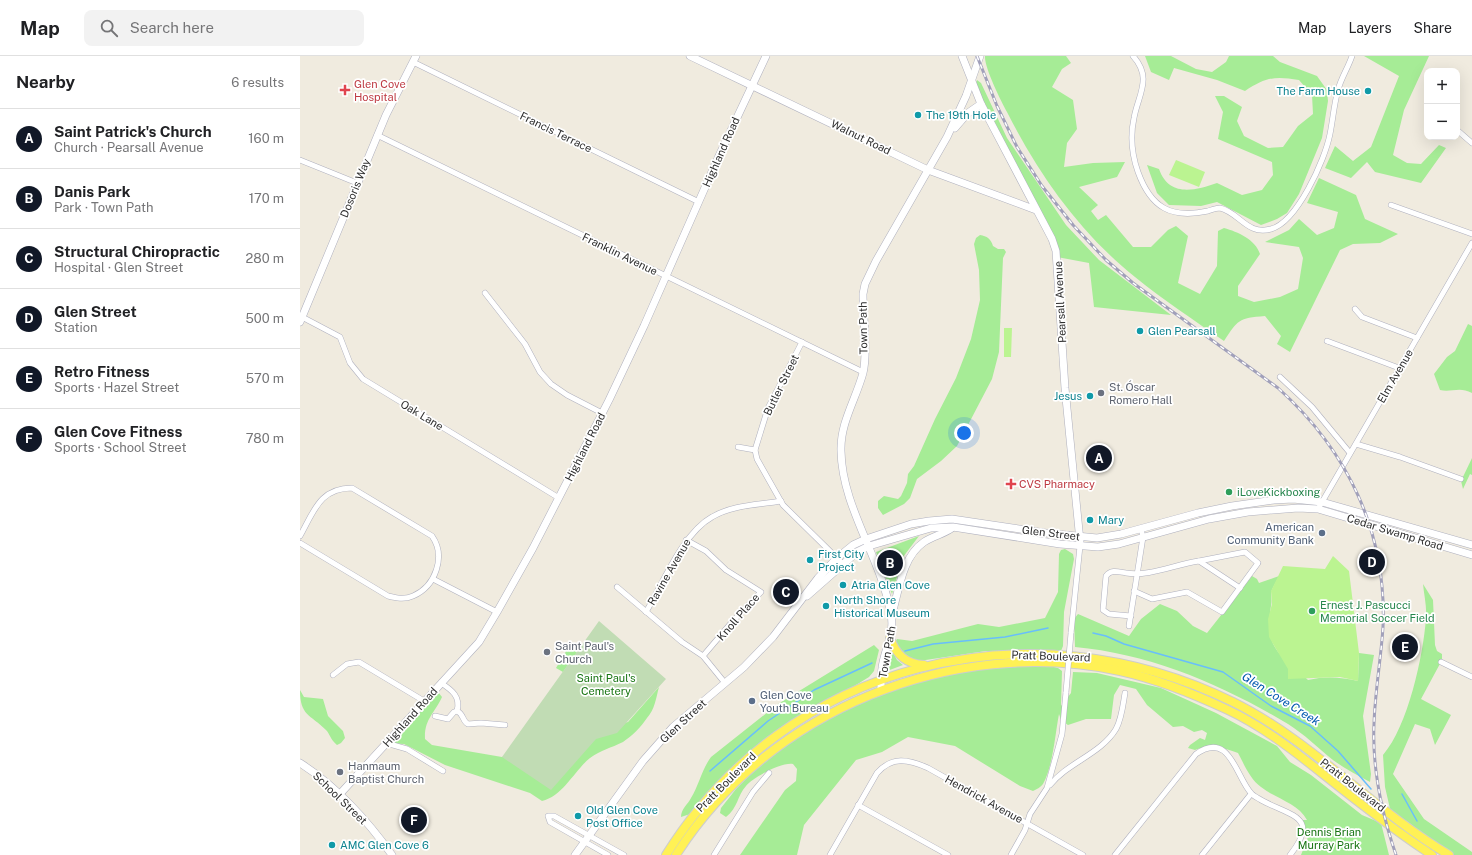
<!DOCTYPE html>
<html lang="en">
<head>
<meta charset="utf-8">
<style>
	:root { --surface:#fff; --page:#f2f2f2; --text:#202124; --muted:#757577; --line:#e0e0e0; --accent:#111827 }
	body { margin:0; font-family:"Public Sans",sans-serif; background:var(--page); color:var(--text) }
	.controls { position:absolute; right:12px; top:12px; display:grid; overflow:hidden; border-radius:8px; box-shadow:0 4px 16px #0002 }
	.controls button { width:36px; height:36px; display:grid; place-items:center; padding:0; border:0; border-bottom:1px solid var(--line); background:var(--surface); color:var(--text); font:20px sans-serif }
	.you { position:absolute; left:664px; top:377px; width:14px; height:14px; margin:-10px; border:3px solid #fff; border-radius:50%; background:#1a73e8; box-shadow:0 0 0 6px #1a73e833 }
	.badge { display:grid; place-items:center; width:26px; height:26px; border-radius:50%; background:var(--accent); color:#fff; font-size:13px; font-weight:700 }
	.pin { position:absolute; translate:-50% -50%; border:2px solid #fff; box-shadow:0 1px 4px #0006 }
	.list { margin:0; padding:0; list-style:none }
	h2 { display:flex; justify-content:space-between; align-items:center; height:52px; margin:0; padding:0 16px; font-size:17px }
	h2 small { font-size:13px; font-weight:400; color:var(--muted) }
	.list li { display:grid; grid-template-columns:26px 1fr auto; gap:12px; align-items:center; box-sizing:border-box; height:60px; padding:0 16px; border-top:1px solid var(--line) }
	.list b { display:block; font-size:15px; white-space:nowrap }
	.list p { margin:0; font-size:13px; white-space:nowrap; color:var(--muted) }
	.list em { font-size:13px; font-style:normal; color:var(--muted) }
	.icon { flex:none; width:22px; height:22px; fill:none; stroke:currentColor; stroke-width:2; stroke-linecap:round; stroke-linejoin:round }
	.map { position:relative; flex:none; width:1172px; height:799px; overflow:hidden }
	header { display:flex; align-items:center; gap:24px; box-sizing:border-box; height:56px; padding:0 20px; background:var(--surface); border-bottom:1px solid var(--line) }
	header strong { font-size:19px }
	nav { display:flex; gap:22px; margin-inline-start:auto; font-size:14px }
	.search { width:280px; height:36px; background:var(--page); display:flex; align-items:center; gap:10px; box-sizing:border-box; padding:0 14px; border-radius:8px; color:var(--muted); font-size:15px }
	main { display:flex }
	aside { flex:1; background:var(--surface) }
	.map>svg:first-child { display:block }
	.green { fill:#a6ec96 }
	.cemetery { fill:#c1dcb4 }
	.pitch { fill:#bbf491 }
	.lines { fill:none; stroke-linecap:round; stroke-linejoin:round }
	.stream { stroke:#68befc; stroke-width:1.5 }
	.street-casing { stroke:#afb0be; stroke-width:6 }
	.secondary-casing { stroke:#afb0be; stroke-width:8 }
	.primary-casing { stroke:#cdcdcd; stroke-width:10 }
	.street { stroke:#fff; stroke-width:5 }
	.secondary { stroke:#fff; stroke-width:7 }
	.primary { stroke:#fff155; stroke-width:8 }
	.rail-casing { stroke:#a1a0ba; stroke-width:3 }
	.rail { stroke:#fff; stroke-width:1.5; stroke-dasharray:4.5; stroke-linecap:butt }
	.street-bridge-casing { stroke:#afb0be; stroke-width:6; stroke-linecap:butt }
	.street-bridge { stroke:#fff; stroke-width:5 }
	.health-dot { fill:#e0444e; stroke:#fff; stroke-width:1.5 }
	.culture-dot { fill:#0f9aa8; stroke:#fff; stroke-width:1.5 }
	.worship-dot { fill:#6b7280; stroke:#fff; stroke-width:1.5 }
	.leisure-dot { fill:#2e9e5b; stroke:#fff; stroke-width:1.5 }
	.service-dot { fill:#5c6f8a; stroke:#fff; stroke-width:1.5 }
	.labels { text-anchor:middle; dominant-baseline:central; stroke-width:3.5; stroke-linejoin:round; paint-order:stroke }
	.health-label { font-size:11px; fill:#be3a42; stroke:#fff; text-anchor:start }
	.culture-label { font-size:11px; fill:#0d838f; stroke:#fff; text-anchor:start }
	.street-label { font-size:11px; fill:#2e2e2e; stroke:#fff }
	.worship-label { font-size:11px; fill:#5b616d; stroke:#fff; text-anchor:start }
	.leisure-label { font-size:11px; fill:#27864d; stroke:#fff; text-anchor:start }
	.service-label { font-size:11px; fill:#4e5e75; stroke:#fff; text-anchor:end }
	.park-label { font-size:11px; fill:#187513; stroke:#fff }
	.water-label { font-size:12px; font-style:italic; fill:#0058af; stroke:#fff }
</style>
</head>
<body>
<header>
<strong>Map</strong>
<div class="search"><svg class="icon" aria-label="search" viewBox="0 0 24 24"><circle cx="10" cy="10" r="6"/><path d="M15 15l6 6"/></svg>Search here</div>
<nav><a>Map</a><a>Layers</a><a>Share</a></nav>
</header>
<main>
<aside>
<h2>Nearby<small>6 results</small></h2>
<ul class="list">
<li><span class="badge">A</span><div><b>Saint Patrick's Church</b><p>Church · Pearsall Avenue</p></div><em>160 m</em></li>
<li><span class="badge">B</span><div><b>Danis Park</b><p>Park · Town Path</p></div><em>170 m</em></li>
<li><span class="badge">C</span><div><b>Structural Chiropractic</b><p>Hospital · Glen Street</p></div><em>280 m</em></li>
<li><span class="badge">D</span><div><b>Glen Street</b><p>Station</p></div><em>500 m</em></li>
<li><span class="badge">E</span><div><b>Retro Fitness</b><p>Sports · Hazel Street</p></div><em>570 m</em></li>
<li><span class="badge">F</span><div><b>Glen Cove Fitness</b><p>Sports · School Street</p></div><em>780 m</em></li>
</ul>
</aside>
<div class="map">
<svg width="1172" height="799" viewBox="0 0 1172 799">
	<rect width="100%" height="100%" fill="#f0ebdf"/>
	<g class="green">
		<path d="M685,0H766L771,7L762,13L752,31L773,44L777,73L767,87L764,111L793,107L825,106L817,121L779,131L798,149L791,155L798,164L806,159L833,191H851L868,174L876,170L888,180L878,227L900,238L917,210L918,175L924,172C938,176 955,183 960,198L938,230V240L954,246L980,241L998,233L1003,202L999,191L965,186L989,174L999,163L1017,179L1034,172L1038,156L1007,147L1019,122L1056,139L1065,163L1098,178L1080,187L1053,188L1040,194L990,296L977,288L981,280L965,260C938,262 938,264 924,285C894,264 863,244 835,221C780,177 739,119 707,56C701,45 684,11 685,0Z"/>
		<path d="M845,0H871L896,13L912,16L926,6L929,0H973L980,6L1017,20L1027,34L1028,45L1022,82L999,138L987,157L977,163L961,169L917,146L901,150L869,149L857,137L847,109L859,113C869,141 894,135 917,127L942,139L962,134L973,119L972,106L918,83L923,56L915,40H924L942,51L937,65L944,80L968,92L983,91L998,70L1013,58L1012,39L999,24C975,20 966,21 945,35L917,24L874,12L869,24L851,16Z"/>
		<path d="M1064,0H1129L1104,54L1093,99L1107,107L1121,108L1139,89L1146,92L1121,127L1075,116L1067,106L1051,122L1025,112L1035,90L1053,105L1071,91L1099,20Z"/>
		<path d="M677,24L681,27L707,82L766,169L799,204L871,259L794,251L789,207L757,201L683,50L676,27Z"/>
		<path d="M680,179C687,180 691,183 693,190L698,193H704L706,196L703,202L699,296L692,323L657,390L641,405L617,423L610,442L604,448L583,459L578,452V445L584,440L598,443L601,440L607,427L608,418L614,410L635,363L656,322L671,283L680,244L679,214L674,188L676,182Z"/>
		<path d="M1168,268L1172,270V337C1159,330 1151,337 1140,334L1134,318L1147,301L1155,295Z"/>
		<path d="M1172,402V419L1170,418L1163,433L1161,425Z"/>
		<path d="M619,480L603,501L592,538L576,496Z"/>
		<path d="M765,493L773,498L774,503L764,556L763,590L761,595L756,597L686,595L619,605C603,603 602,598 595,586L597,583L612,585L678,568L699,571L745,562L758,536L759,498L761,494Z"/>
		<path d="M952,520L957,523L959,527L979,520C977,525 972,532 971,537C971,541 972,545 971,550C964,593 979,597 1008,624C1025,620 1041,621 1058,625L1059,597L1074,599L1063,660L1071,718L1070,726C1057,719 1045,713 1033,704C1018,692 1004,678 988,668C923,629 851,598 775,591L774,563L778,558L829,580L841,563L860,548L877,555L893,570L907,577Z"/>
		<path d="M1123,528L1133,544L1135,589L1137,595L1142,598V604L1121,643L1151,659L1135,689L1130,673L1115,668L1093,718L1124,763L1172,796V799H1154L1091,757L1085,731L1083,699C1108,670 1123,601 1126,562C1127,551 1124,539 1123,528Z"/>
		<path d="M574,589L579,594L574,615L569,621L496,666L408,739L390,758L381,761C381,753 388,748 391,742C399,729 402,713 411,701L478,648Z"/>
		<path d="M268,592L277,596L263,616L256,612Z"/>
		<path d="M591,593L597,604L603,609L587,615Z"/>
		<path d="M750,610L758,612L762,615L761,650L771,637L773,616L797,617L861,632L916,657L977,690L990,706L1011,719L1062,759L1081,767L1089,799H1001L1008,781L1005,780L1004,770L1002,764H1007C998,747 976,743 961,731C950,723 945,710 938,697C919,691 915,687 895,694L888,692L890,689L900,682L905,684L907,677L902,674L894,676L883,670L873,671L847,649L836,633L820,629L814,639L811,663H786L768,669L761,664L759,658C755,679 753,710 743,728C741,731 737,733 733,735L720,730L655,690L608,681L582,696L556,704L504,769L497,799H440L485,734L496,725L497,713L493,708C482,706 453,721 446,730C437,740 438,752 426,761L420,757L421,752L436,733L464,705L535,656L581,636L648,617L692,611Z"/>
		<path d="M359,631C356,642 355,653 347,662C341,671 332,680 323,686C311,692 301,694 290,702C274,715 263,740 242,745L230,737L145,709L104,688L86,687L134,638L138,636L142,641C135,657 124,663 125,683L132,689L202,701L328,666Z"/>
		<path d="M0,634L4,641L23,643L28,660L43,675L45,682L41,687L37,689C30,683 30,678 26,674C10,658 0,660 0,634Z"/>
	</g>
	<path class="cemetery" d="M299,565L366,623L317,677L296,683L251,734L202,701Z"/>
	<g class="pitch">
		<path d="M876,104L905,116L899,131L869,119Z"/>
		<path d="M704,272H712L711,301H704Z"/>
		<path d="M1033,500L1049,515L1059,597L1058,625L1040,621L988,623V613L969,581L968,563L972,548L971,535L983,510L1025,513Z"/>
	</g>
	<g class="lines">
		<g class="stream">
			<path d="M793,577L806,580L824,588L923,616L971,650L1010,670L1038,695L1071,733"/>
			<path d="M605,595L633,588L705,581L748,572"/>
			<path d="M410,715L468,665L514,634L572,607"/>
			<path d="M1102,738L1117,765"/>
		</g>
		<defs>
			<g id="street">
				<path d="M833,0C853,22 838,39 834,62C830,80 832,99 838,116C851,152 871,163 908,155C911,154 916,152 920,152C939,156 947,180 971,173C997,166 1025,104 1030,78C1033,63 1034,48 1038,34C1041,22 1048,12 1052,0"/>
				<path d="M113,6L399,146"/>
				<path d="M1157,74L1172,87"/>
				<path d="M77,79L563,316"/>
				<path d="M0,104L57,127"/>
				<path d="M1091,149L1172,178"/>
				<path d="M185,237L225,288L240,316L251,328L267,339L302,357"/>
				<path d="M1055,253L1062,261L1117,282"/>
				<path d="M2,261L40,281L50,307L63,323L259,442"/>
				<path d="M1027,285L1099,312"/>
				<path d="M502,286L468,352L455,394L457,403L483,449L542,507"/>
				<path d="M980,321L1012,351L1050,397"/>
				<path d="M1056,388L1100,401L1161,423"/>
				<path d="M438,391L455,394"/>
				<path d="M1018,453L1172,187"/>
				<path d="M0,480C14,455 20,432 52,432L132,480C146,500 136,530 113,540C104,544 96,542 88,540L0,487"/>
				<path d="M386,484L406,495L426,514L461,536L432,566L403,600"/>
				<path d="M133,523L197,556"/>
				<path d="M317,531L382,586L403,600L425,627"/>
				<path d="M834,535L852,543L887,536L922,556L958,507L945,496L899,505"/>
				<path d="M346,556C363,527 383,477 412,461C432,449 458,449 481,445"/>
				<path d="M831,560L809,558L803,554L806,520C811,513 819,516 826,517C849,521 876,508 899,505L940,532"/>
				<path d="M829,570L843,481L841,473"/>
				<path d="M771,577L780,490"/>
				<path d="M1141,606L1172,621"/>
				<path d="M33,619L47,608L59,606L124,645"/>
				<path d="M141,627C152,634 161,641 157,655"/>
				<path d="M157,655C164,658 162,665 168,668L181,667L205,669"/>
				<path d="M135,660L148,663L154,656L157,655"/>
				<path d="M86,687L107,693L143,715"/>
				<path d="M750,729C767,707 801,698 816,673C822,662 823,648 825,637"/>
				<path d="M558,749L648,799"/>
				<path d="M308,799L250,766L248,760H254L324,799"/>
				<path d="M414,799L453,736L469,717"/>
				<path d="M530,799L577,717C592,700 608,703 628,712L783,799"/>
				<path d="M711,799L725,774L730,758L747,732L762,678L766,636"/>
				<path d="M815,799L896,698C930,674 936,721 951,737C953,740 958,742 961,744C990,760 1021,760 990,799"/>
				<path d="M902,799L951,738"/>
			</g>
			<g id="secondary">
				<path d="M390,0L628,114L736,154"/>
				<path d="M662,0L681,48L752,183L756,195L765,332L780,485"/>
				<path d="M655,72L668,57L681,48"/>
				<path d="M0,266L86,59L116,0"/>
				<path d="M507,540L557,496L569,490L631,472L653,471L760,488L798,491L819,488L909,463L948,456L998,452L1018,453L1172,499"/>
				<path d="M592,558C599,534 602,501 624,486C633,480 644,478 652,472"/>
				<path d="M581,633C581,626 581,619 582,612C584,594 595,577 591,559C582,503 542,452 541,395C540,367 556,343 563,317C568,297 563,259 563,238L565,228L576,205L647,81L666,40L680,0"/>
				<path d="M0,707C35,729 68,765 92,799"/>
				<path d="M39,739L179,586L197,556L233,492L309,344L344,270L418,102L466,0"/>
				<path d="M275,799L343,705L373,671L444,611L473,581L518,522L537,502L553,489L566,483L611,468L629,465L652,463L746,477L797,482L821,478L898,457L932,450L974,444L993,443L1022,446L1172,489"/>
			</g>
			<g id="primary">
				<path d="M590,582C596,599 606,608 624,609"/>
				<path d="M366,799C487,605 730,546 933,646C1012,685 1073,754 1149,799"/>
				<path d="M376,799C468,654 653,579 820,615C857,623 894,638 928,654C962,670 993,694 1023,718C1058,746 1094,774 1132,799"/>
			</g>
		</defs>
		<use href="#street" class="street-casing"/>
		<use href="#secondary" class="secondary-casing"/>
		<use href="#primary" class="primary-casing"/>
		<use href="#street" class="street"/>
		<use href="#secondary" class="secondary"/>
		<use href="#primary" class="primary"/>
		<defs>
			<path id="rail" d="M677,0L697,50L717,91L742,130L773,169L806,204L833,227L978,332C1048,395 1087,477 1083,571C1081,603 1075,635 1074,668C1072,712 1082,758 1096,799"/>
		</defs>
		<use href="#rail" class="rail-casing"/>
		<use href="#rail" class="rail"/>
		<defs>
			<path id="street-bridge" d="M766,636L771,577"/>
		</defs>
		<use href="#street-bridge" class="street-bridge-casing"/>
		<use href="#street-bridge" class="street-bridge"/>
	</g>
	<g class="health-dot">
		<path d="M43 28h4v4h4v4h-4v4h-4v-4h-4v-4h4z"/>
		<path d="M709 422h4v4h4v4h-4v4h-4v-4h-4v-4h4z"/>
	</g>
	<g class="culture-dot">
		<circle cx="1068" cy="35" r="4"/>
		<circle cx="618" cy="59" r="4"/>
		<circle cx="840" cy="275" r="4"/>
		<circle cx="790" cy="340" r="4"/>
		<circle cx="790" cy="464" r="4"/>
		<circle cx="510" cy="504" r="4"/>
		<circle cx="543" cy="529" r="4"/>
		<circle cx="526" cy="550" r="4"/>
		<circle cx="278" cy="760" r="4"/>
		<circle cx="32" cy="789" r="4"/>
	</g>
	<g class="worship-dot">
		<circle cx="801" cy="337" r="4"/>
		<circle cx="247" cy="596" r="4"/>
		<circle cx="40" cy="716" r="4"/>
	</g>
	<g class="leisure-dot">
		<circle cx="929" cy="436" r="4"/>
		<circle cx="1012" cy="555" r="4"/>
	</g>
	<g class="service-dot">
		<circle cx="1022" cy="477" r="4"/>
		<circle cx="452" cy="645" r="4"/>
	</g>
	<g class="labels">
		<g class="health-label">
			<text x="54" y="28">Glen Cove<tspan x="54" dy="13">Hospital</tspan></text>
			<text x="719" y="428">CVS Pharmacy</text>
		</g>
		<g class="culture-label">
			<text x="1060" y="35" text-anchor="end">The Farm House</text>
			<text x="626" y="59">The 19th Hole</text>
			<text x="848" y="275">Glen Pearsall</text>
			<text x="782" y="340" text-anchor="end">Jesus</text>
			<text x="798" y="464">Mary</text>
			<text x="518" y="498">First City<tspan x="518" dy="13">Project</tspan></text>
			<text x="551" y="529">Atria Glen Cove</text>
			<text x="534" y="544">North Shore<tspan x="534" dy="13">Historical Museum</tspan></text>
			<text x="286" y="754">Old Glen Cove<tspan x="286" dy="13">Post Office</tspan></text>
			<text x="40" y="789">AMC Glen Cove 6</text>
		</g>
		<g class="street-label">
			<text transform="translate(256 76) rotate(26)">Francis Terrace</text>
			<text transform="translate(561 81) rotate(26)">Walnut Road</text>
			<text transform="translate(421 96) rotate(-66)">Highland Road</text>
			<text transform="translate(55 132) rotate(-68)">Dosoris Way</text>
			<text transform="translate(320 198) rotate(26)">Franklin Avenue</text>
			<text transform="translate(760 246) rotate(-93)">Pearsall Avenue</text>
			<text transform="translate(563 272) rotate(-91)">Town Path</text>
			<text transform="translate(1095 320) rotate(-60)">Elm Avenue</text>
			<text transform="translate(481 329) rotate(-64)">Butler Street</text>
			<text transform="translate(122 359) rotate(31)">Oak Lane</text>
			<text transform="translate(285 391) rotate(-63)">Highland Road</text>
			<text transform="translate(1095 476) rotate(17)">Cedar Swamp Road</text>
			<text transform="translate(751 477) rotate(7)">Glen Street</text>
			<text transform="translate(369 516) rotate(-60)">Ravine Avenue</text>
			<text transform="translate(438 561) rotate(-49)">Knoll Place</text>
			<text transform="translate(587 596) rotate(-80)">Town Path</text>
			<text transform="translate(751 600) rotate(2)">Pratt Boulevard</text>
			<text transform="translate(110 661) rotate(-48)">Highland Road</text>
			<text transform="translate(383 665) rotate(-43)">Glen Street</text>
			<text transform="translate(426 726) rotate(-45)">Pratt Boulevard</text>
			<text transform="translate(1053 729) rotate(38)">Pratt Boulevard</text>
			<text transform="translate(40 742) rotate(44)">School Street</text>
			<text transform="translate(684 743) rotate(29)">Hendrick Avenue</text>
		</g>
		<g class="worship-label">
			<text x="809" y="331">St. Óscar<tspan x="809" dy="13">Romero Hall</tspan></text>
			<text x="255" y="590">Saint Paul's<tspan x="255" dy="13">Church</tspan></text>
			<text x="48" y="710">Hanmaum<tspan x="48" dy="13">Baptist Church</tspan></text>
		</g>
		<g class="leisure-label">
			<text x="937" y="436">iLoveKickboxing</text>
			<text x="1020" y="549">Ernest J. Pascucci<tspan x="1020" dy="13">Memorial Soccer Field</tspan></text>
		</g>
		<g class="service-label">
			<text x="1014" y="471">American<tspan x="1014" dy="13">Community Bank</tspan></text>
			<text x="460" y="639" text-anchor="start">Glen Cove<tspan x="460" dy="13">Youth Bureau</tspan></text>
		</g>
		<g class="park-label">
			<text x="306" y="622">Saint Paul's<tspan x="306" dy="13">Cemetery</tspan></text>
			<text x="1029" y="776">Dennis Brian<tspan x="1029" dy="13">Murray Park</tspan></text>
		</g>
		<g class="water-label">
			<text transform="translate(981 643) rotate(32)">Glen Cove Creek</text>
		</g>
	</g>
</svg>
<div class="controls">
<button>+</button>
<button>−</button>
</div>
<div class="you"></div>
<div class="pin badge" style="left:799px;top:402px">A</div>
<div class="pin badge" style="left:590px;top:507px">B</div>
<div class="pin badge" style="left:486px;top:536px">C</div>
<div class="pin badge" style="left:1072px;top:506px">D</div>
<div class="pin badge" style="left:1105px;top:591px">E</div>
<div class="pin badge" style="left:114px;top:764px">F</div>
</div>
</main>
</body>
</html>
